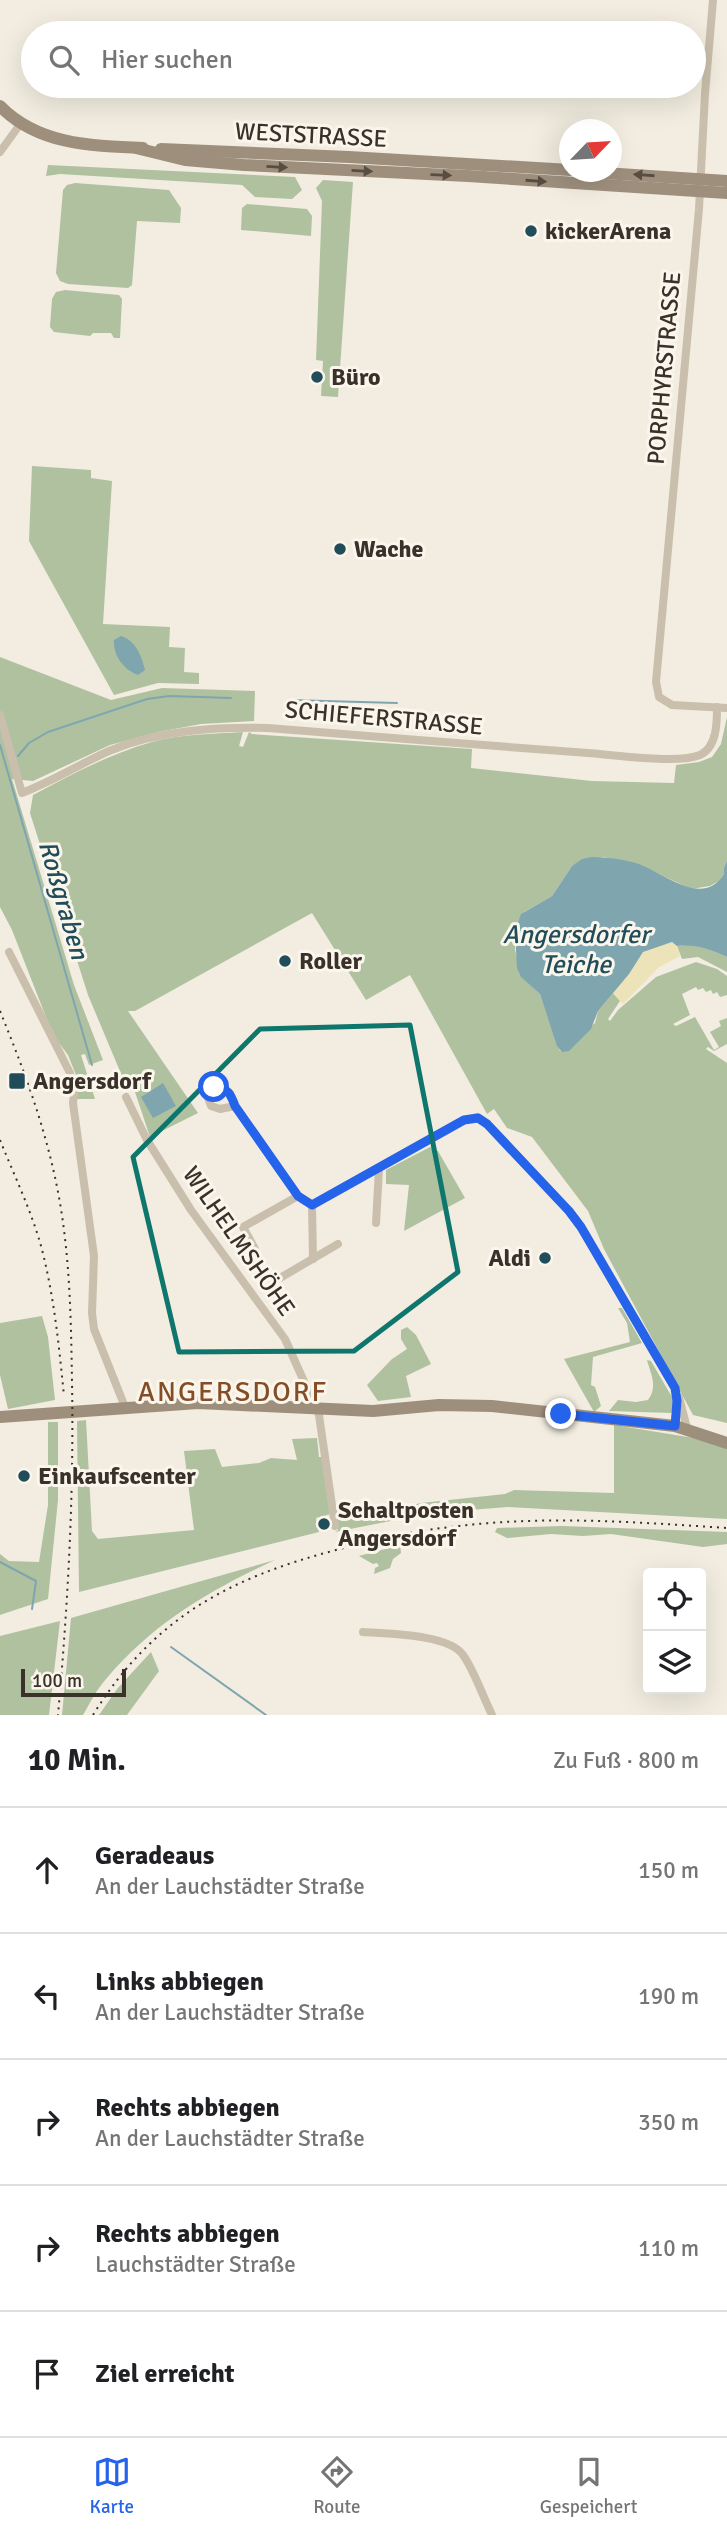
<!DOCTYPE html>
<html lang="de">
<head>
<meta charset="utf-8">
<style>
	:root { --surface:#fff; --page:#f6f6f6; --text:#202124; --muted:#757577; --line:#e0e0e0; --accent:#2563eb }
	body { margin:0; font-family:Signika,sans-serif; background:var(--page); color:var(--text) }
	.controls { position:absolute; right:21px; bottom:21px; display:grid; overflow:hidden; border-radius:7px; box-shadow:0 7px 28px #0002 }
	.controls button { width:63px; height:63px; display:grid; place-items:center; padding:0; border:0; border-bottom:2px solid var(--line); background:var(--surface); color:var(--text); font:35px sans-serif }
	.compass { position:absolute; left:559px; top:119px; width:63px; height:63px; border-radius:50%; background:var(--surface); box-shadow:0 7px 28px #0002; rotate:65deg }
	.scale { position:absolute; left:21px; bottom:18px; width:105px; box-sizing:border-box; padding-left:7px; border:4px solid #39312a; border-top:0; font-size:19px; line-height:24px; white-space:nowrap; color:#39312a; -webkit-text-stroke:5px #faf6ec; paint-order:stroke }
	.stop { position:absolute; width:21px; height:21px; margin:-16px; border:5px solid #2563eb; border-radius:50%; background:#fff }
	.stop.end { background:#2563eb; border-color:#fff; box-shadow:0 2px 7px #0008 }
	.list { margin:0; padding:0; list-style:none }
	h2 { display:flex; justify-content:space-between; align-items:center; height:91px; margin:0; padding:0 28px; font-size:30px }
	h2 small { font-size:23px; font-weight:400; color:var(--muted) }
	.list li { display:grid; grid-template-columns:46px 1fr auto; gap:21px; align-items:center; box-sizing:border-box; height:126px; padding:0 28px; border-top:2px solid var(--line) }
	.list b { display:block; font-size:26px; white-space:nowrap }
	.list p { margin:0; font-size:23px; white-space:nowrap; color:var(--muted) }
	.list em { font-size:23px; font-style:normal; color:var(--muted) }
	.icon { flex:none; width:38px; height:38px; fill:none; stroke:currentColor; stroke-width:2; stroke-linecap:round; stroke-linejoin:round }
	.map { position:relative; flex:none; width:727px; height:1715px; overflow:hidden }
	.search { position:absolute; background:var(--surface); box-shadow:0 7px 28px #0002; left:21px; right:21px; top:21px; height:77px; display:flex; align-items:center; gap:18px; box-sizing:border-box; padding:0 24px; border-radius:38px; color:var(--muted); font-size:26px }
	.sheet { height:721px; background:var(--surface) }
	nav { display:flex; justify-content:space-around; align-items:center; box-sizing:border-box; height:98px; border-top:2px solid var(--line); background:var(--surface); font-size:19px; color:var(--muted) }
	nav a { display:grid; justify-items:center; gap:4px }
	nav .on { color:var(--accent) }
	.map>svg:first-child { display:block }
	.green { fill:#b0c1a0 }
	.sand { fill:#ece3b8 }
	.water { fill:#7fa5af }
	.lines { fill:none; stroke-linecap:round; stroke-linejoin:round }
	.stream { stroke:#7fa5af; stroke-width:2 }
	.minor { stroke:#cabfac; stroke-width:8 }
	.secondary { stroke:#9e8f7d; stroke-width:12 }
	.rail { stroke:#39312a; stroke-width:2; stroke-dasharray:2 5; stroke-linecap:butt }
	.oneway { fill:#574d43 }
	.route { stroke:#2563eb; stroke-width:9 }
	.marked { fill:none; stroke:#0f766e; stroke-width:5; stroke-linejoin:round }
	.poi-dot { fill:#214c59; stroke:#faf6ec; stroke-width:2.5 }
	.labels { text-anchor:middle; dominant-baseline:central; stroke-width:6; stroke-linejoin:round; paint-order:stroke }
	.street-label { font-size:24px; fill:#39312a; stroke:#faf6ec }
	.poi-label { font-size:24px; font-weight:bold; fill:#39312a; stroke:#faf6ec; text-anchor:start }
	.water-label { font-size:26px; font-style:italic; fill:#214c59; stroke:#faf6ec }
	.quarter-label { font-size:28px; letter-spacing:2px; fill:#854d26; stroke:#faf6ec }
</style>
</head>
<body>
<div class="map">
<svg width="727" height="1715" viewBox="0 0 727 1715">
	<rect width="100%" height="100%" fill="#f2ede0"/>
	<g class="green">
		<path d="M48,165L295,177L302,190L292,199L255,197L242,185L60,174L46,176Z"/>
		<path d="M323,180L353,182L338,397L321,396L323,361L316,360L322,201L316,188Z"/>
		<path d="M75,183L169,190L181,208L180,223L137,221L132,285L128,288L68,284L60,281L56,273L63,190L67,185Z"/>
		<path d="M247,204L307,209L312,216L311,236L241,230L242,208Z"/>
		<path d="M65,290L119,295L122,299L120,338H114L111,333H93L90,336L54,332L50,327L52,299L56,292Z"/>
		<path d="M32,466L91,470V478L112,481L103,624L170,627L169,647L185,648L184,672L199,673V684L158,683L114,695L29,541Z"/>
		<path d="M0,657L111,700L162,688L255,691L254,721L201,724L158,732L110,745L33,781L12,779L74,985L103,1060L89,1065L85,1054L81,1055L95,1099H77L76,1075L68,1055L53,1035L12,930L0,907Z"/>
		<path d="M727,717V860L724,868V874L719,881L710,886L691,889L638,864L603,857L572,866L552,896L524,912L515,932V950L522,977L540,994L560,1051L595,1023L598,1011L613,993L620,1001L608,1019L610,1021L618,1010L656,977L696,962L717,969L727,976V995L720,997L717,992L713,994L711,990L706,992L703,988L698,990L696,987L682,994L690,1015L673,1024L676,1026L695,1017L714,1050L719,1047L710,1032L721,1026L719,1021L727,1018V1044L714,1051L708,1047L706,1049L727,1063V1423L693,1415L604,1249L588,1211L532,1137L507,1128L494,1109L487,1114L410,975L366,1000L312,913L135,1011H128L198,1113L150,1137L133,1086L127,1088L88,995L30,813L33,795C71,775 109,754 152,742C181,734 213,734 243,732L239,746L243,747L249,732L252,734L472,749L471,768L592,781L674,783L676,765L699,762L712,757L721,744Z"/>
		<path d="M692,944L711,949L727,957V972L698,957L682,959L677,946Z"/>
		<path d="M430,1147L438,1151L465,1198L404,1231L409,1185L386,1184V1170Z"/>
		<path d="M618,1308H622L642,1343L593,1357L591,1385L595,1387L601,1406L594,1412L564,1359L630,1342L627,1323Z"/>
		<path d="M42,1316L48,1337L55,1400L8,1409L0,1375V1323Z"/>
		<path d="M407,1327L416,1335L431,1364L406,1376L411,1397L378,1401L367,1385L392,1359L407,1349L401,1339V1330Z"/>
		<path d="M647,1360L651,1361L672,1397L675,1407L671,1413L609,1411L618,1400L636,1402L648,1400C658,1387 651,1375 647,1360Z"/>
		<path d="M86,1420L92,1531L98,1539L194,1530L184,1451L215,1449L222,1467L259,1463L271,1458L297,1460L292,1439L317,1438L319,1457H323L331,1514L316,1518L319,1532L79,1592L77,1421Z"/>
		<path d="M48,1422H58V1500L48,1599L0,1615V1554L9,1561L39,1562L48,1505Z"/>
		<path d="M614,1425L694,1438L727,1448V1519L508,1507L431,1513L335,1532L338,1530L337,1511L347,1520L421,1503L505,1494L514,1490L614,1493Z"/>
		<path d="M562,1526L727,1532V1544L703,1547L611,1534L583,1536L551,1534L507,1538L495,1532L497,1528Z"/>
		<path d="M400,1545L401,1553L393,1559L390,1568L374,1574L375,1568L379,1566L377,1563L373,1564L359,1556Z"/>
		<path d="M275,1560C210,1590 153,1623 106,1679C97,1689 90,1703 83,1715H62L71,1618Z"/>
		<path d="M60,1621L49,1715H0V1636Z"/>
		<path d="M151,1652L159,1671L127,1715H99L117,1689Z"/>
	</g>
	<path class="sand" d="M672,942L677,946L680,956L659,967L623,1004L613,993L645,950Z"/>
	<g class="water">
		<path d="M121,636C136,641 141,655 145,670L138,675C124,670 113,656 114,640Z"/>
		<path d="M592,857C607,857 622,859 636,863C664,872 702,909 724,874V868L727,860V957C710,949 696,944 677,946L672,942L643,952L629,974L598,1011L591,1029L569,1051L562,1052L557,1046L540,994L521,977L517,968L515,932L521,914L552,896L572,866L582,859Z"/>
		<path d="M163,1083L176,1106L153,1118L141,1097Z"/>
	</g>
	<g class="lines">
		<g class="stream">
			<path d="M289,700L397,703"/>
			<path d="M0,745L92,1065"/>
			<path d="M18,756L29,743L48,732L147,699L169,696L231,698"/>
			<path d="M0,1562L36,1581L32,1609"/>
			<path d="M171,1647L266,1715"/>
		</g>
		<g class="minor">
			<path d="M713,0L705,94L699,209L656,682L659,697L672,705L727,708"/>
			<path d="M0,152L21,123"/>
			<path d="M0,715L22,793C53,781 80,764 109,751C159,730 215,727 268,728C375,737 481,745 588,753C614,755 679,764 700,755C717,747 717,723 717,707"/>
			<path d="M9,952L70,1073L74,1094L73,1103L94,1256L92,1313L94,1329L125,1407"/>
			<path d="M126,1097L147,1140L191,1210L285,1339L319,1415L335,1526"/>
			<path d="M235,1106L220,1109L211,1106L207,1095L211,1089L218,1087L230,1093L235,1106L298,1196L312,1205L464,1120L478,1117L487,1123L569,1211L581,1227L675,1388L677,1401L675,1426"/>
			<path d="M312,1205L313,1259"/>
			<path d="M376,1223L379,1169"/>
			<path d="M255,1249L243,1227L298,1196"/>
			<path d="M280,1278L338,1244"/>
			<path d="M679,1397L687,1428"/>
			<path d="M363,1632C387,1634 449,1634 463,1655C473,1668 484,1699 492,1715"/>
		</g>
		<g class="secondary">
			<path d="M0,106C38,145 92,146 143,148"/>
			<path d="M136,148L185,160L244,165L468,176L727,193"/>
			<path d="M161,149L349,157L570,170"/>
			<path d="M588,172L727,181"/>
			<path d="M0,1417L198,1403L373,1411L439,1405L492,1406L675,1426L727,1443"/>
		</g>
		<g class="rail">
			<path d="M0,1011C24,1070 46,1129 58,1192C70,1255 71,1318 72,1382C74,1494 68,1603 58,1715"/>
			<path d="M0,1140C14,1175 31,1210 41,1246C54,1295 59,1346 64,1396"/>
			<path d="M93,1715C153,1618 229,1578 336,1550C374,1540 412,1531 451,1527C542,1515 635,1522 727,1528"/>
		</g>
	</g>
	<defs><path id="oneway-solid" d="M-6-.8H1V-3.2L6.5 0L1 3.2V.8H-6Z" transform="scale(1.75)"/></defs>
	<g class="oneway">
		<use href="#oneway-solid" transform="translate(277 167) rotate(3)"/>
		<use href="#oneway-solid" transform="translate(362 171) rotate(3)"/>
		<use href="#oneway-solid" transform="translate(441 175) rotate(2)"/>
		<use href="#oneway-solid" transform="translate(644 175) rotate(-176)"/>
		<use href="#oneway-solid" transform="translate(536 181) rotate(4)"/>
	</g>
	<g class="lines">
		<path class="route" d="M214,1087C228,1087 231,1095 235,1106L298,1196L312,1205L464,1120L478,1118L487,1124L569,1211L581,1227L675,1388L677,1401L675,1426L561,1414"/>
	</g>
	<path class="marked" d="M410,1025L458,1272L354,1351L179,1352L133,1157L260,1029Z"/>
	<g class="poi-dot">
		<circle cx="531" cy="231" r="7"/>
		<circle cx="317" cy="377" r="7"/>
		<circle cx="340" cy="549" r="7"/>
		<circle cx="285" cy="961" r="7"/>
		<rect x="8" y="1072" width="18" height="18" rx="3.5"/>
		<circle cx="545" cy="1258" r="7"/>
		<circle cx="24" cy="1476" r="7"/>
		<circle cx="324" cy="1524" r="7"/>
	</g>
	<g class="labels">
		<g class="street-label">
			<text transform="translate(311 135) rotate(3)">WESTSTRASSE</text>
			<text transform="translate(664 368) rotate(-85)">PORPHYRSTRASSE</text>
			<text transform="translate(384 718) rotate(5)">SCHIEFERSTRASSE</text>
			<text transform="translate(239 1241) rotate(55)">WILHELMSHÖHE</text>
		</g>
		<g class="poi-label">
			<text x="545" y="231">kickerArena</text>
			<text x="331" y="377">Büro</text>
			<text x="354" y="549">Wache</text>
			<text x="299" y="961">Roller</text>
			<text x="33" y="1081">Angersdorf</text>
			<text x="531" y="1258" text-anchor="end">Aldi</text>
			<text x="38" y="1476">Einkaufscenter</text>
			<text x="338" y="1510">Schaltposten<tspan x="338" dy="28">Angersdorf</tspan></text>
		</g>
		<g class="water-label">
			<text transform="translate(63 900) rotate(74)">Roßgraben</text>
			<text x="576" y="935">Angersdorfer<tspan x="576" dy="30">Teiche</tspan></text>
		</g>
		<g class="quarter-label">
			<text x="233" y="1392">ANGERSDORF</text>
		</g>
	</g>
</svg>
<div class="controls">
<button><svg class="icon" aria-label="locate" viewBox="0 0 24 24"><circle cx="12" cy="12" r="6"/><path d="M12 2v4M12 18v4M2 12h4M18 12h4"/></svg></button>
<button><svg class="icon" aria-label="layers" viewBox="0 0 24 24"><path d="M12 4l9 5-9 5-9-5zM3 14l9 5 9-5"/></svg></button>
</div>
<svg class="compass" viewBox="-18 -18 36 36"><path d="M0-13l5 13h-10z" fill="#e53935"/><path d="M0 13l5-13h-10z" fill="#757577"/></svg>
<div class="scale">100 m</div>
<div class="stop" style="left:214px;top:1087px"></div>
<div class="stop end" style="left:561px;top:1414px"></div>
<div class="search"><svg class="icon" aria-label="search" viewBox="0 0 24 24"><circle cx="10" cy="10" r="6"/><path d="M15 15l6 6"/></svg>Hier suchen</div>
</div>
<section class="sheet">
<h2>10 Min.<small>Zu Fuß · 800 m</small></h2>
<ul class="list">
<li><svg class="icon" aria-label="ahead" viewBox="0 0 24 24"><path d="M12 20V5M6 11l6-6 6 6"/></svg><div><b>Geradeaus</b><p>An der Lauchstädter Straße</p></div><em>150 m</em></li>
<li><svg class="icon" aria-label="left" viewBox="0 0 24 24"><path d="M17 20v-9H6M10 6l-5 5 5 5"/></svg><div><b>Links abbiegen</b><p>An der Lauchstädter Straße</p></div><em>190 m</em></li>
<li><svg class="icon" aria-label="right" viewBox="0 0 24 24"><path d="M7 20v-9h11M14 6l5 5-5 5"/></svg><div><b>Rechts abbiegen</b><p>An der Lauchstädter Straße</p></div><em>350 m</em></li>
<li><svg class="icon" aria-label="right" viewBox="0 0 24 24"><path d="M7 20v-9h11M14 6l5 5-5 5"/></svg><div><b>Rechts abbiegen</b><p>Lauchstädter Straße</p></div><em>110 m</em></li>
<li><svg class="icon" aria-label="arrive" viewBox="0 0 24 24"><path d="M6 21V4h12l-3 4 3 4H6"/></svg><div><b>Ziel erreicht</b></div></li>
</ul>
</section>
<nav>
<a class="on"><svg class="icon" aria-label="map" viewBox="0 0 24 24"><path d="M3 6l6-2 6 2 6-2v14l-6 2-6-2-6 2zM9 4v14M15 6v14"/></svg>Karte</a>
<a><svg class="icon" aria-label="directions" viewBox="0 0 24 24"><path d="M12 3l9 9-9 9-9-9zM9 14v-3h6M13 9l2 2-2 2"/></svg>Route</a>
<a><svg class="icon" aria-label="saved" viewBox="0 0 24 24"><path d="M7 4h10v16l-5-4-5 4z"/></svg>Gespeichert</a>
</nav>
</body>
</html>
